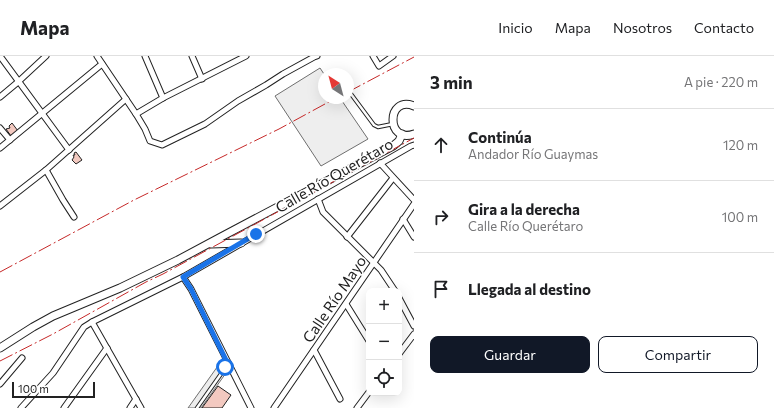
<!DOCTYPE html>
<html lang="es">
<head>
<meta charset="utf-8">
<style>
	:root { --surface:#fff; --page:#f2f2f2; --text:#202124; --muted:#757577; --line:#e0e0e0; --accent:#111827 }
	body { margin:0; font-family:Commissioner,sans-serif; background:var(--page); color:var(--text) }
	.controls { position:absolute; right:12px; bottom:12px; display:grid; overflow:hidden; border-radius:8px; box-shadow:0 4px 16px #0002 }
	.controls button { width:36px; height:36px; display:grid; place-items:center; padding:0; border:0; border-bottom:1px solid var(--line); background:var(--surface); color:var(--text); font:20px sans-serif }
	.compass { position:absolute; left:318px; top:12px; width:36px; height:36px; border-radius:50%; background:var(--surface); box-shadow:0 4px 16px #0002; rotate:324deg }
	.scale { position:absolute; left:12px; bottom:10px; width:83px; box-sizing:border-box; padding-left:4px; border:2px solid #222; border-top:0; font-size:11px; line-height:14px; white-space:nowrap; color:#222; -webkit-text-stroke:3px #fff; paint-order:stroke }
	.stop { position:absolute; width:12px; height:12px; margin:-9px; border:3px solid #1a73e8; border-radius:50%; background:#fff }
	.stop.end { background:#1a73e8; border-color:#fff; box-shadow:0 1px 4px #0008 }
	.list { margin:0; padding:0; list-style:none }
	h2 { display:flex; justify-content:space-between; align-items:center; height:52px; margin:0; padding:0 16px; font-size:17px }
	h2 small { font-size:13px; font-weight:400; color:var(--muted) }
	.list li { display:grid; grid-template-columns:26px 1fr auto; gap:12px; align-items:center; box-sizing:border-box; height:72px; padding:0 16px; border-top:1px solid var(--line) }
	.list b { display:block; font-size:15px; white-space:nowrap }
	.list p { margin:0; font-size:13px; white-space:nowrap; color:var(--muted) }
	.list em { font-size:13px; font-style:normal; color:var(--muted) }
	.actions { display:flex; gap:8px; padding:12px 16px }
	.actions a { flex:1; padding:9px 0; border:1px solid var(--accent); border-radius:8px; text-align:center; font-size:14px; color:var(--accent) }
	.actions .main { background:var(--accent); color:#fff }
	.icon { flex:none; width:22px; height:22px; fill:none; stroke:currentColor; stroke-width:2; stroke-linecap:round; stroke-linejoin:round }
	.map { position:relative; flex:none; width:414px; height:352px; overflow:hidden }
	header { display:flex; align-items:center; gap:24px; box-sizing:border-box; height:56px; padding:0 20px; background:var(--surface); border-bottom:1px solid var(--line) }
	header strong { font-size:19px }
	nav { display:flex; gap:22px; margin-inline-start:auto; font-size:14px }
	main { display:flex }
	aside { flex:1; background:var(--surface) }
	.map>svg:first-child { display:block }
	.green { fill:#eee; stroke:#6f6f6f }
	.parking { fill:#ededed; stroke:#6f6f6f }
	.building { fill:#f3c9c0; stroke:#222 }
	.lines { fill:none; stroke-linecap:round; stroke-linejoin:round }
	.service-casing { stroke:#222; stroke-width:4.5 }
	.minor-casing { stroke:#222; stroke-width:7 }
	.secondary-casing { stroke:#222; stroke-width:9 }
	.service { stroke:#fff; stroke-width:2.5 }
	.minor { stroke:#fff; stroke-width:5 }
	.secondary { stroke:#fff; stroke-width:7 }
	.power { stroke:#c62828; stroke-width:1; stroke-dasharray:14 3 2 3; stroke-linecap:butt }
	.route { stroke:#1a73e8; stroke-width:5 }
	.labels { text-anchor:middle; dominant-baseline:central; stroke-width:3; stroke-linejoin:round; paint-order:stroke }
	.street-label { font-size:15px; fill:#222; stroke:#fff }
</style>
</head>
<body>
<header>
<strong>Mapa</strong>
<nav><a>Inicio</a><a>Mapa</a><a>Nosotros</a><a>Contacto</a></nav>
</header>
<main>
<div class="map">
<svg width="414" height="352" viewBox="0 0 414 352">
	<rect width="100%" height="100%" fill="#fff"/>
	<path class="green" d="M320,12L324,18V42H340L368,83L321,110L275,40Z"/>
	<path class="parking" d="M220,307L226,317L201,352H188Z"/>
	<g class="building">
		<path d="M12,67L18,75L11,80L6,73L10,72L9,70Z"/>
		<path d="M76,96L82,104L76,108L72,104L74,101L73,99H75L74,97Z"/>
		<path d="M218,330L231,339L222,352H202Z"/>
	</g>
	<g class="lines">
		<defs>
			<g id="service">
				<path d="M348,34L374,69L378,71L393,68"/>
				<path d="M197,352L228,308"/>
			</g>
			<g id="minor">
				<path d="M0,0L69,94"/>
				<path d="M97,0L136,58L145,73L150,85L162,89L205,68L238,45L266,29L283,18L314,1L317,0"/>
				<path d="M145,0L163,42"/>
				<path d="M192,0L202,23"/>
				<path d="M373,0L379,10L393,0"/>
				<path d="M0,41L18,26L46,0"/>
				<path d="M136,58L163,42L246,0"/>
				<path d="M0,72L10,84"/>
				<path d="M0,92L102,8"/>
				<path d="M380,107L414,144"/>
				<path d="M46,114L63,144L74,161"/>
				<path d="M318,143L323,156L381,214L395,235"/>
				<path d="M0,150L46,114L126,43"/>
				<path d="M403,163L414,181"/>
				<path d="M347,181L393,122"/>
				<path d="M183,221L191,233L251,352"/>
				<path d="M399,242L414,270"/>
				<path d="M346,248L369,285"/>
				<path d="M92,266L141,352"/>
				<path d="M314,294L340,343"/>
				<path d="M399,298L414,278"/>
				<path d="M0,328L22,302"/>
				<path d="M21,352L53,317L84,271L92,266L183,221L411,90L414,89"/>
				<path d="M64,352L107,292"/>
				<path d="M130,352L136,343"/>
				<path d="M274,352L414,148"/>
				<path d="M357,352L369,336"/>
			</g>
			<g id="secondary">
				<path d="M414,50C386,39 386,88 414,78"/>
				<path d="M211,188L241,187"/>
				<path d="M0,292L33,271L53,260L120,232L178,204L219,182L393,90L399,85L402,78"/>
			</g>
		</defs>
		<use href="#service" class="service-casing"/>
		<use href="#minor" class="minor-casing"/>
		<use href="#secondary" class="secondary-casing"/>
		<use href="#service" class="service"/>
		<use href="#minor" class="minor"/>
		<use href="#secondary" class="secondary"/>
		<g class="power">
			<path d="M348,36L414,1"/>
			<path d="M0,216L134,144L279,73L336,42"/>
			<path d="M0,305L53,278L146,226L163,218L414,82"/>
		</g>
	</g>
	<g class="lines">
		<path class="route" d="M225,311L228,308L191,233L183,221L256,178"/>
	</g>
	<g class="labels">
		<g class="street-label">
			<text transform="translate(334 119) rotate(-30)">Calle Río Querétaro</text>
			<text transform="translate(334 243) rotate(-56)">Calle Río Mayo</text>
		</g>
	</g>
</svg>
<div class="controls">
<button>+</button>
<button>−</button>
<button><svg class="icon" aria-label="locate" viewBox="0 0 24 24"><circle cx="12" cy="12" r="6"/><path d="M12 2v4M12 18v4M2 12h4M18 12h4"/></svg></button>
</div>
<svg class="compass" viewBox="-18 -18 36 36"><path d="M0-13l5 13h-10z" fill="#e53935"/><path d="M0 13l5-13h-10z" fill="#757577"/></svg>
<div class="scale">100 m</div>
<div class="stop" style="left:225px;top:311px"></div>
<div class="stop end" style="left:256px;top:178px"></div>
</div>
<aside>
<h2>3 min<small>A pie · 220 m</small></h2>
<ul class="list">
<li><svg class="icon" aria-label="ahead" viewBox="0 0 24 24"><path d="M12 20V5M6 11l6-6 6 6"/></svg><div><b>Continúa</b><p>Andador Río Guaymas</p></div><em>120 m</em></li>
<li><svg class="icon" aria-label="right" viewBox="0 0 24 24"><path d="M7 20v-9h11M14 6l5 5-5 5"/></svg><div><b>Gira a la derecha</b><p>Calle Río Querétaro</p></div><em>100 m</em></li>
<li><svg class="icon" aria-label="arrive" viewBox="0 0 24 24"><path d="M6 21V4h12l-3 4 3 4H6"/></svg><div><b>Llegada al destino</b></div></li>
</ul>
<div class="actions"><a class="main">Guardar</a><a>Compartir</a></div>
</aside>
</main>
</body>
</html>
